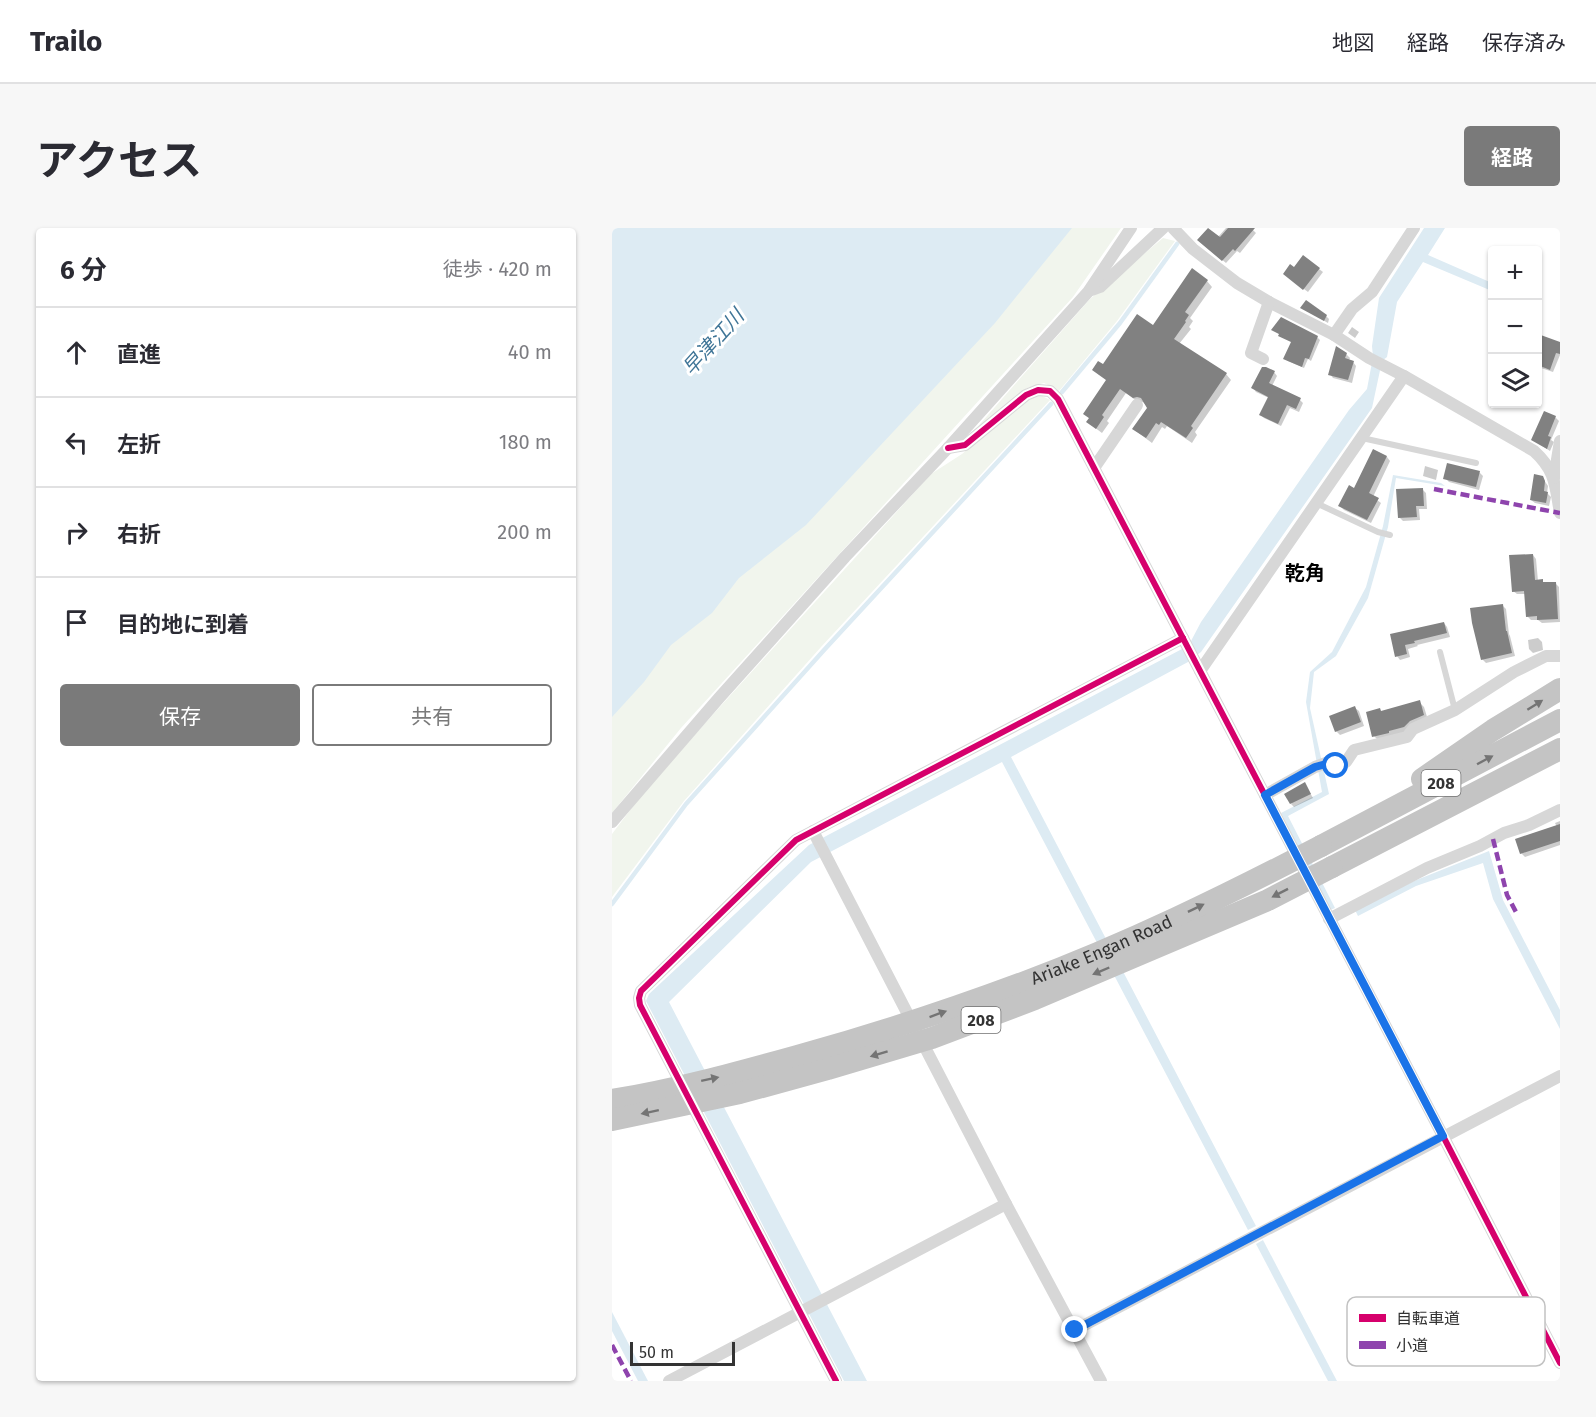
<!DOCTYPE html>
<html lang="ja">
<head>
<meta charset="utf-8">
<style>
	:root { --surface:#fff; --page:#f7f7f7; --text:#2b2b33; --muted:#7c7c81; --line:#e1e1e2; --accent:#7a7a7a }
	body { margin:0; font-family:"Fira Sans","Noto Sans JP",sans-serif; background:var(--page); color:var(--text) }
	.controls { position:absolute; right:18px; top:18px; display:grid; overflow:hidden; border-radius:6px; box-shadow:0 2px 4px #0004 }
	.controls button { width:54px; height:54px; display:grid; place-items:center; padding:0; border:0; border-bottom:2px solid var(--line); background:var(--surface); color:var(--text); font:30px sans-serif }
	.scale { position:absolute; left:18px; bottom:15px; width:105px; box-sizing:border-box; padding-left:6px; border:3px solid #333; border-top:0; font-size:16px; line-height:21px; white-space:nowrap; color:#333; -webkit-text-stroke:4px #fff; paint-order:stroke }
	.stop { position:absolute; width:18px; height:18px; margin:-14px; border:4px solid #1a73e8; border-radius:50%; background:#fff }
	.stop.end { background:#1a73e8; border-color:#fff; box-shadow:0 2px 6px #0008 }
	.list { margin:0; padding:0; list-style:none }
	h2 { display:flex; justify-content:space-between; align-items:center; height:78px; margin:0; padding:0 24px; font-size:26px }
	h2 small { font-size:20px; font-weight:400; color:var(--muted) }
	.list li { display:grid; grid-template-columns:39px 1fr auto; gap:18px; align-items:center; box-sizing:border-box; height:90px; padding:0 24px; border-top:2px solid var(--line) }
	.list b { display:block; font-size:22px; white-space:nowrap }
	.list em { font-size:20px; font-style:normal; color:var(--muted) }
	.actions { display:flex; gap:12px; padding:18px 24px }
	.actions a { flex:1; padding:14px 0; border:2px solid var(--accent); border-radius:6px; text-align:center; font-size:21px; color:var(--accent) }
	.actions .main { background:var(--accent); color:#fff }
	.icon { flex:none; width:33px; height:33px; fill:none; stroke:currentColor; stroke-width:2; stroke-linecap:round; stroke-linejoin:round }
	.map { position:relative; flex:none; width:948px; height:1153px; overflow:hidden; border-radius:6px }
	header { display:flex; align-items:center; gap:36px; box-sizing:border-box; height:84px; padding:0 30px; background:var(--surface); border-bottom:2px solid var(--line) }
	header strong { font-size:28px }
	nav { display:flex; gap:33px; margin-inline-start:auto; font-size:21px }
	.intro { display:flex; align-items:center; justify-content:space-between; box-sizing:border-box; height:144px; padding:0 36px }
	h1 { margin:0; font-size:42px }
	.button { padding:15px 27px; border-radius:6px; background:var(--accent); color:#fff; font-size:21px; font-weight:700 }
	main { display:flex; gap:36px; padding:0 36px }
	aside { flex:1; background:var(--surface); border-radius:6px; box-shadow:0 2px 4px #0004 }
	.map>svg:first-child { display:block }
	.green { fill:#f1f5ed }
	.water { fill:#ddebf3 }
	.shadow { fill:#0003 }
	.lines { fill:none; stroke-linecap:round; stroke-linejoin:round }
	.stream { stroke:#ddebf3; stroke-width:4.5 }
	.building { fill:#818181 }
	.lane { stroke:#d7d7d7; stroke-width:6 }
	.street { stroke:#d7d7d7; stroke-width:12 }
	.highway { stroke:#c4c4c4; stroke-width:22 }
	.highway-bridge { stroke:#c4c4c4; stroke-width:22 }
	.quiet { stroke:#8e44ad; stroke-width:4.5; stroke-dasharray:9 4.5; stroke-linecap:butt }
	.cycleway-casing { stroke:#fff; stroke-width:10 }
	.cycleway { stroke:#d6006c; stroke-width:6 }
	.oneway { fill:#747474 }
	.route { stroke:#1a73e8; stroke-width:8 }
	.labels { text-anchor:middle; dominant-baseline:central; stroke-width:6; stroke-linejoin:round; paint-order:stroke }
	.shield { fill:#fff; stroke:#707070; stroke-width:1.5 }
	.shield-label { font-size:16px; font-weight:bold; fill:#333 }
	.street-label { font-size:18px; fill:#333; stroke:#fff }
	.water-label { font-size:20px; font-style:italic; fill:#3f7597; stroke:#fff }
	.neighbourhood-label { font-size:20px; font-weight:bold; fill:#000; stroke:#fff }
	.key { fill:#fff; stroke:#c2c2c2; stroke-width:1.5 }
	.key-label { font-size:16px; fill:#333 }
</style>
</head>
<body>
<header>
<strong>Trailo</strong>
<nav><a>地図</a><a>経路</a><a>保存済み</a></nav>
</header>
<div class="intro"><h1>アクセス</h1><a class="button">経路</a></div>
<main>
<aside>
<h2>6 分<small>徒歩 · 420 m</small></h2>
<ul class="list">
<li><svg class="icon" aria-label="ahead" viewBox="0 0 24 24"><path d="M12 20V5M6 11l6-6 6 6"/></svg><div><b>直進</b></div><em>40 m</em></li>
<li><svg class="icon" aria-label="left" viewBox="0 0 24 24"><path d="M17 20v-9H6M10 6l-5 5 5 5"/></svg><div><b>左折</b></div><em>180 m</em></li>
<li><svg class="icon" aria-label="right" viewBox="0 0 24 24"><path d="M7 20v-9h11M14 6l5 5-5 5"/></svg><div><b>右折</b></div><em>200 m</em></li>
<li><svg class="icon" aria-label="arrive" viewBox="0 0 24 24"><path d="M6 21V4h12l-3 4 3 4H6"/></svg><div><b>目的地に到着</b></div></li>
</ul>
<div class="actions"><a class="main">保存</a><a>共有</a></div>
</aside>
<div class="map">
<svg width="948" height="1153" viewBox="0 0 948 1153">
	<rect width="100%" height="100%" fill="#fff"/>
	<g class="green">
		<path d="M446,0H509L461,69L69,500L0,585V462Z"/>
		<path d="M551,10L563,13L505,93L447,163L432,155L415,160L361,204L478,71Z"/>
		<path d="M428,167L438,172L209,419L72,573L0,669V606L38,556L319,246L350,226L413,174Z"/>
	</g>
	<g class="water">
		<path d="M0,0H460L383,95L194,297L127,350L100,385L59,417L32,454L0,489Z"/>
		<path d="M812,0H833L816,27L880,55V63L811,34L785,74L775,129L770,133L760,180L589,424L576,434L399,529L644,998L636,1002L390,534L199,634L57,774L255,1153H232L34,773L37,766L197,617L570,421L579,413L589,394L737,182L755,161L761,129L760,118L767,70Z"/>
		<path d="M781,247L829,255L833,258L784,250L776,299L756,370L724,428L702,444L698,480L717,566L676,588L723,680L718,682L669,585L710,564L694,474L698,444L720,424L754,359L771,298Z"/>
		<path d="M877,623L891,672L948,782V801L881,671L871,635L804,658L746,688L743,682L802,653Z"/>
		<path d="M651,1012L725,1153H716L644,1016Z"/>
		<path d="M0,1084L36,1153H26L0,1103Z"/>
	</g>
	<g class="shadow">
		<path d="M614,0H639L644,5L628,25L625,23L614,35L590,15L606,9Z"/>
		<path d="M707,41L711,44L696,64L676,49L682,42Z"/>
		<path d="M595,53L600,59L578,90L581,93L577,99L579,101L567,116L614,146L619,152L583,204L585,207L580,215L555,198L553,201L550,199L540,215L528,206L522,201L537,180L531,174L527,175L514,165L495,193L497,195L490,205L482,199L478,191L472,186L495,153L491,138L541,99Z"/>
		<path d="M690,80L714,88L717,91L716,95Z"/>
		<path d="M740,99L747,104L743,110L736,105Z"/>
		<path d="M661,102L705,109L708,112L699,133L696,131L692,140L676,133L673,131L680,114Z"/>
		<path d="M926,108L948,116V127L941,144L926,139Z"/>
		<path d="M734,126L738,130L737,133L741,134L744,138L740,155L721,150L718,146Z"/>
		<path d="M662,144L665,148L660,158L688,172L691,175L687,184L678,180L669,198L652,190L649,187L657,170L644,164L641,160Z"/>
		<path d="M943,189L947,193L939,212L942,214L938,223L921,212Z"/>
		<path d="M762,223L775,229L778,233L761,269L769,275L759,295L732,282L728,278L742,262Z"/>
		<path d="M813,238L826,242L824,252L811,248Z"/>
		<path d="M867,244L871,248L867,262L837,254L833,250Z"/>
		<path d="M930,249L936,258L935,265L939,269L937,278L923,275L919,272Z"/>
		<path d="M811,262L814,265L815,281H807L808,292L791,293L787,289Z"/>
		<path d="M921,327L924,331L926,353H930L933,356L943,355L947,359L948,394L930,395L926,392H919L915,388L914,366H905L901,363Z"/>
		<path d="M890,377L894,381L897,406L898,408L903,428L874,435L870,431Z"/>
		<path d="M832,395L835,399L838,409L805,417L806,418L796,421L798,429L788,432L785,428L780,407Z"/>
		<path d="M926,410L930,414L931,422L921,425L917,421L916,412Z"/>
		<path d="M807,474L812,479L816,492L797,503L767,513L762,508L770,485Z"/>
		<path d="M743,480L747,483L752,498L728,507L724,503Z"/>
		<path d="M693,556L701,570L682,579L679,576Z"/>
		<path d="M948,593V617L913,629L909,625L945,599L943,595Z"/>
	</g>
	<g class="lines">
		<g class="stream">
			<path d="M450,164L508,95L565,16"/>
			<path d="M0,676L74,576L213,421L439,176"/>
		</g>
	</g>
	<g class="building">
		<path d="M596,0L608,9L616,0H643L623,23L621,21L610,33L585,12Z"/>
		<path d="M691,27L708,40L691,62L671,46L678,36L682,39Z"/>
		<path d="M580,40L596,52L573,84L577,87L573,93L574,94L562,111L615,145L579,198L581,200L574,210L549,194L547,197L544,195L534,210L520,201L535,180L529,170L525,169L521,170L508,161L490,187L492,189L484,201L474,194L477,190L471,186L494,152L480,142L486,133L491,136L525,86L541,97Z"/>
		<path d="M694,72L715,87L712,93L688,80Z"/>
		<path d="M669,89L706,108L697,131L693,130L690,139L671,131L679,114L666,108L667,106L659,102Z"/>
		<path d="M926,106L948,114V126L944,125L938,142L926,137Z"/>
		<path d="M724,118L735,125L733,130L742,133L736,152L716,147Z"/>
		<path d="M650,139H654L663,143L657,155L689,170L684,181L675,177L666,196L647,187L656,169L639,160Z"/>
		<path d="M932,183L944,188L936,208L939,209L935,221L919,212Z"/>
		<path d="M761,221L775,228L757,265L767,270L755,292L726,278L737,257L742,260Z"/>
		<path d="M835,235L868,243L864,259L831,251Z"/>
		<path d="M922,246L931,248L933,253L932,263L936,264L934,275L918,272Z"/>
		<path d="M811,260L812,278H804L805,289L786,290L784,261Z"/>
		<path d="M921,326L923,352L931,351V354H944L946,391L925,392V388L914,389L912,363L900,364L897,327Z"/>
		<path d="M891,376L894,403H895L900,425L869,432L860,395L858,380Z"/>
		<path d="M832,394L835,405L802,413L803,415L793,417L795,426L783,429L778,406Z"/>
		<path d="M808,472L812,487L798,493L792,499L777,503V505L760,509L754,484L768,480L769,483Z"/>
		<path d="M743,478L749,494L723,504L717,488Z"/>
		<path d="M693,554L699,566L678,576L672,566Z"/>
		<path d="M948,596V613L908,626L903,611Z"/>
	</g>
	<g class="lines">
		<g class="lane">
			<path d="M750,210L864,235"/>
			<path d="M704,275L766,304L778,307"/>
			<path d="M828,424L843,482"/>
		</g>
		<g class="street">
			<path d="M561,0L581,21L625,55L657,74L722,107L757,130L792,148L922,223C944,243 943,258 948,285"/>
			<path d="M480,62L488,59L551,0"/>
			<path d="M722,107L740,81L760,64L802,0"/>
			<path d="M651,131L639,125L657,74"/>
			<path d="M336,220L353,217L414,167L426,162L438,163L446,171L831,908L948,1135"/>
			<path d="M482,240L525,177"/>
			<path d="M942,250L948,213"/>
			<path d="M588,443L792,148"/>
			<path d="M653,567L703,539L714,535L724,538L734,534L742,522L795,509L801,501L843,482L902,444L934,428H948"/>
			<path d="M0,594L107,470L233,329L336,220L476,64L519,0"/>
			<path d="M201,603L394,976L489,1153"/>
			<path d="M717,691L815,640L868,618L892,605L917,597L948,582"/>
			<path d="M463,1102L948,848"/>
			<path d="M57,1153L394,976"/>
			<path d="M224,1153L28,777L27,770L29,763L184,612L571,410"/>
		</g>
		<g class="highway">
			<path d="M810,551L881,502L948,461"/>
			<path d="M709,618L948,492"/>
			<path d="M720,639L948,521"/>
		</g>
		<g class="highway-bridge">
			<path id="s1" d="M0,872C62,862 124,845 185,828C262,807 338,782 413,754C515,716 613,668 709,618"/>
			<path d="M0,892L128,865L216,841L320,810L423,771L543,720L656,672L720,639"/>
		</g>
		<g class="quiet">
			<path d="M822,261L948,285"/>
			<path d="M881,611L895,667L904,684"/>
			<path d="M0,1117L19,1153"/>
		</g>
		<defs>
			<g id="cycleway">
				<path d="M336,220L353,217L414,167L426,162L438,163L446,171L831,908L948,1135"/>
				<path d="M224,1153L28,777L27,770L29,763L184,612L571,410"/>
			</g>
		</defs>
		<use href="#cycleway" class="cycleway-casing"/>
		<use href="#cycleway" class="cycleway"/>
	</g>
	<defs><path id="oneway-solid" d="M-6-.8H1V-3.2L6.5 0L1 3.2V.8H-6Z" transform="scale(1.5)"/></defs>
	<g class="oneway">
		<use href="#oneway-solid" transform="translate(923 477) rotate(-32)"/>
		<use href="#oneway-solid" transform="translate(873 532) rotate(-28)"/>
		<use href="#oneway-solid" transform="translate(668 665) rotate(153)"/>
		<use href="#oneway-solid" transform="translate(584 680) rotate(-26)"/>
		<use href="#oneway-solid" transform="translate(489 743) rotate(157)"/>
		<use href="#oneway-solid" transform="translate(326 786) rotate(-20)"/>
		<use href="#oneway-solid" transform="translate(267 826) rotate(163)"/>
		<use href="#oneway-solid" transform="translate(98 851) rotate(-12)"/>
		<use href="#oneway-solid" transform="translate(38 884) rotate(168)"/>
	</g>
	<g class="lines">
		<path class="route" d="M463,1102L831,908L653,567L703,539L714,536L724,538"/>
	</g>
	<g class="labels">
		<g class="shield">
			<rect x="809.5" y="542" width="39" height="26" rx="4.5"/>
			<rect x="349.5" y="779" width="39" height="26" rx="4.5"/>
		</g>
		<g class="shield-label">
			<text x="829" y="555">208</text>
			<text x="369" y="792">208</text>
		</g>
		<g class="street-label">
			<text stroke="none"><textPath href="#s1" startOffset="513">Ariake Engan Road</textPath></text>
		</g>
		<g class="water-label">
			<text transform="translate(101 114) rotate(-48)">早津江川</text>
		</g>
		<g class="neighbourhood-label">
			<text x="693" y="345">乾角</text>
		</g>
	</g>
	<rect x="735" y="1069" width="198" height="69" rx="9" class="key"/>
	<rect x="747" y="1086" width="27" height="8" fill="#d6006c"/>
	<rect x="747" y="1113" width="27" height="8" fill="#8e44ad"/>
	<g class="key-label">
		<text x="784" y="1096">自転車道</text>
		<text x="784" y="1123">小道</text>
	</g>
</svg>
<div class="controls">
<button>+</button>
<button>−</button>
<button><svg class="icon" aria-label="layers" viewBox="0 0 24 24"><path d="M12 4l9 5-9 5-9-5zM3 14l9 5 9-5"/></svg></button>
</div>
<div class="scale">50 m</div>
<div class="stop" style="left:724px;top:538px"></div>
<div class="stop end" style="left:463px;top:1102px"></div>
</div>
</main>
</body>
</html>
